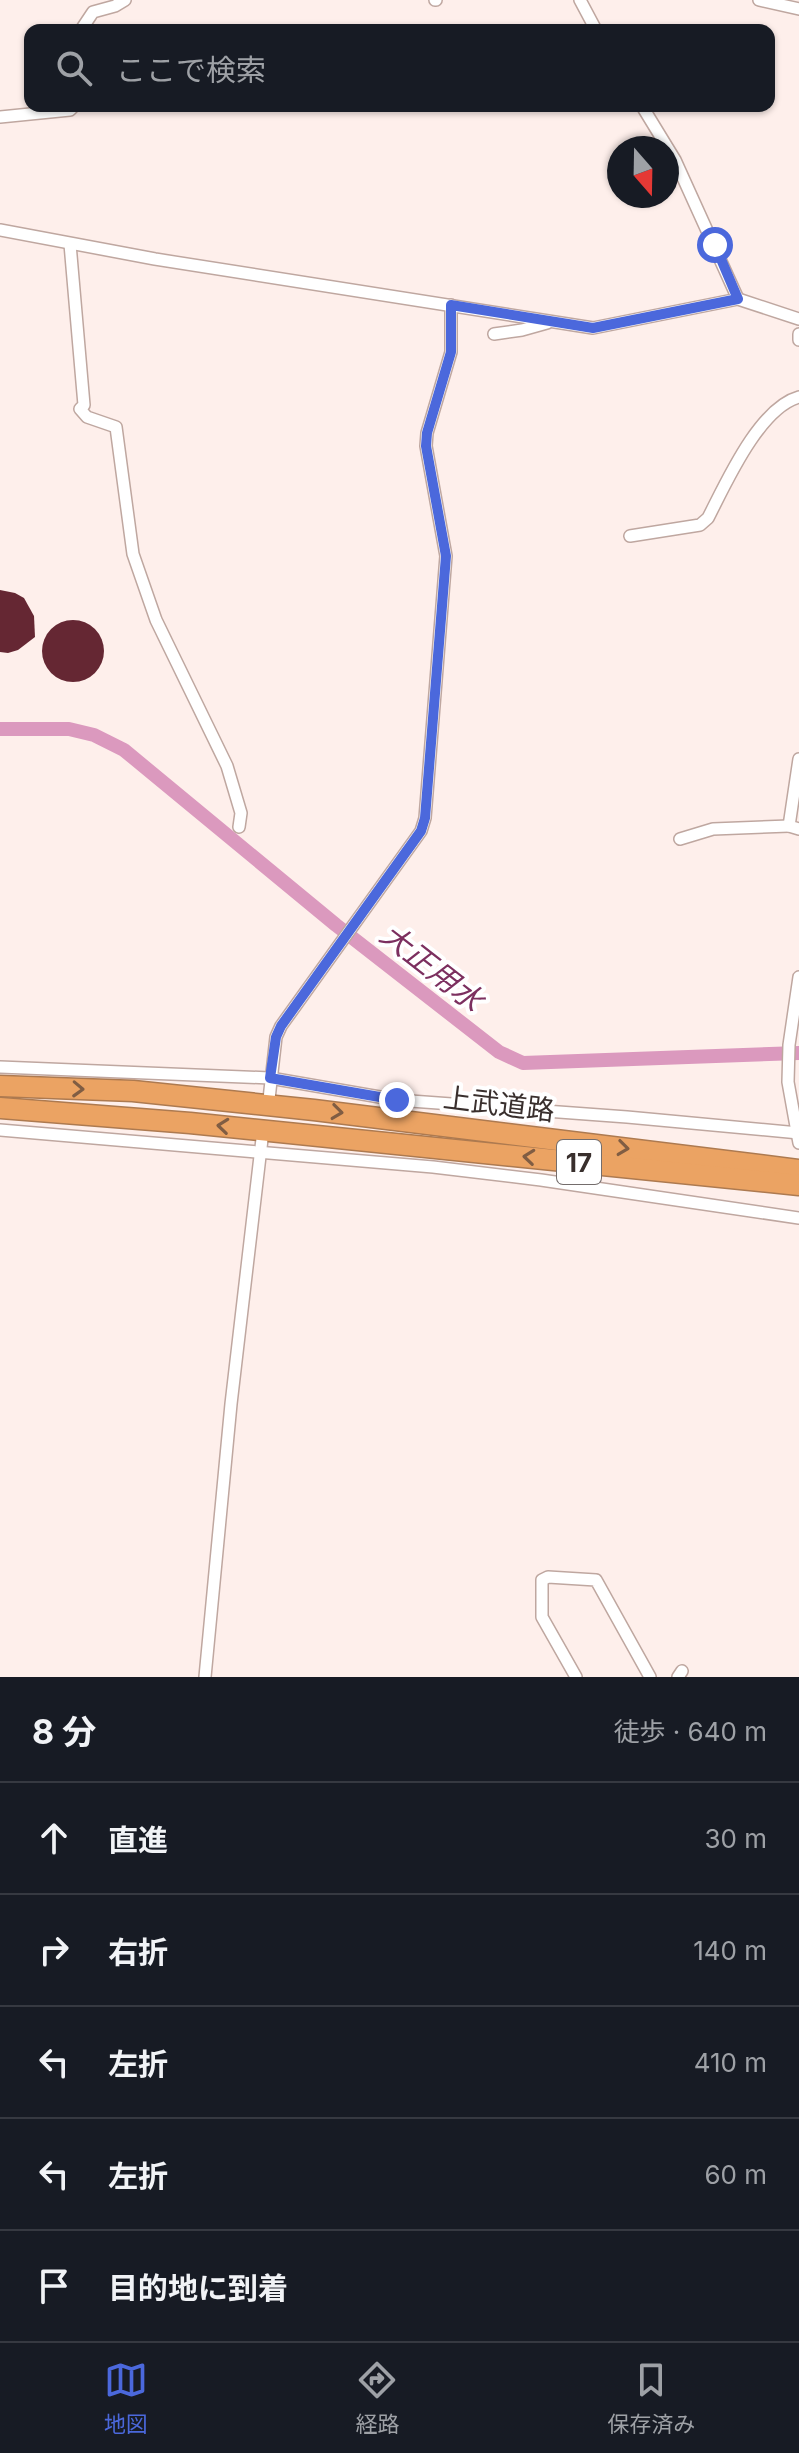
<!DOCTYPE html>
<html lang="ja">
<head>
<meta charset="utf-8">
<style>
	:root { --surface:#171b24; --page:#20242c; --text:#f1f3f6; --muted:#9ea1a6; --line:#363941; --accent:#4b68dc }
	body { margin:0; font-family:Inter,"Noto Sans JP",sans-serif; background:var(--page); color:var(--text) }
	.compass { position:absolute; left:607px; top:136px; width:72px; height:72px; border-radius:50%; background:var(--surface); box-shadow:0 2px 6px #0004; rotate:160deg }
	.stop { position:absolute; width:24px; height:24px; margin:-18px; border:6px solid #4b68dc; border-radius:50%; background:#fff }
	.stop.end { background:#4b68dc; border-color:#fff; box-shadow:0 2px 8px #0008 }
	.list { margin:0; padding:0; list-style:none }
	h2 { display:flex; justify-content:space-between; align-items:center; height:104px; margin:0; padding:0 32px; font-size:34px }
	h2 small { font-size:26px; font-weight:400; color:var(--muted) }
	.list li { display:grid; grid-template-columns:52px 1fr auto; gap:24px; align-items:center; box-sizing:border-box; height:112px; padding:0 32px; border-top:2px solid var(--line) }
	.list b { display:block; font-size:30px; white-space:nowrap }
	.list em { font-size:26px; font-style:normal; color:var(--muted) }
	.icon { flex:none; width:44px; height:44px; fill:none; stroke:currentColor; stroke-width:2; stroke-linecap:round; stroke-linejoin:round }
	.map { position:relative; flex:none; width:799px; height:1677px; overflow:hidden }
	.search { position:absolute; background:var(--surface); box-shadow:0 2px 6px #0004; left:24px; right:24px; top:24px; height:88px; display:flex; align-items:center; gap:20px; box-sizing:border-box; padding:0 28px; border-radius:16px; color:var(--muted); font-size:30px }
	.sheet { height:664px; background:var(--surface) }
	nav { display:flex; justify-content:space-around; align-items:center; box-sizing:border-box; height:112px; border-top:2px solid var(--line); background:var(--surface); font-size:22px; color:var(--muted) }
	nav a { display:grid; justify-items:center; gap:4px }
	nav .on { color:var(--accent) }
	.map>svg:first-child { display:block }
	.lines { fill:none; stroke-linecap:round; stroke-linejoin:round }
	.canal { stroke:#db99be; stroke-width:14 }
	.building { fill:#652733 }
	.street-casing { stroke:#bfa7a0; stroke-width:14 }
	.highway-casing { stroke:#ad7a50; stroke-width:23 }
	.street { stroke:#fff; stroke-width:11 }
	.highway { stroke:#eba363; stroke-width:20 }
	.oneway { stroke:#805d43 }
	.route { stroke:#4b68dc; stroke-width:10 }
	.labels { text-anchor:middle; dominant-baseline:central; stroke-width:8; stroke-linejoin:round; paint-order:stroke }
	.shield { fill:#fff; stroke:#746d6c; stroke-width:2 }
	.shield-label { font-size:26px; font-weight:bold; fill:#392f2d }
	.street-label { font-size:28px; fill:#392f2d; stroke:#fff }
	.water-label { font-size:30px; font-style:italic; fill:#7c2f5f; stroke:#fff }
</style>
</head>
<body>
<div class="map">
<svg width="799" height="1677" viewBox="0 0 799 1677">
	<rect width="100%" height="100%" fill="#feefeb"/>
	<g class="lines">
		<path class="canal" d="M0,729H69L94,735L124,750L336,925L499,1052L523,1063L799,1053"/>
	</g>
	<g class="building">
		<path d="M0,590L15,593L24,598L34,616L35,637L18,650L8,653L0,652Z"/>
		<circle cx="73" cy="651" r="31"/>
	</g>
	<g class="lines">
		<defs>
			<g id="street">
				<path d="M435,0H436"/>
				<path d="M580,0L596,30"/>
				<path d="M759,0L799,9"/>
				<path d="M81,30L93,12L115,6L125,0"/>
				<path d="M642,106L675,160L738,299"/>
				<path d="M0,117L70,110L74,106"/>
				<path d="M0,230L155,259L593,328L738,299L799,319"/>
				<path d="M70,244L84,405L80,409L87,417L116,427L133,554L156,620L227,766L241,813L239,827"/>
				<path d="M494,334L522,330L547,323"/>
				<path d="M799,334V340"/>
				<path d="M630,536L700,525L708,518C726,483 759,408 799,397"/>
				<path d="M799,759L789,826L799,829"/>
				<path d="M680,839L713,829L789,826"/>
				<path d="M799,977L789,1045L788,1082L799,1143"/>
				<path d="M0,1067L270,1078L397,1100L627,1117L799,1133"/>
				<path d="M269,1099L276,1037L281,1026L421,831L425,818L446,556L426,446L427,433L451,352V305"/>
				<path d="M0,1130L433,1167L541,1180L799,1218"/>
				<path d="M205,1677L231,1404L262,1139"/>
				<path d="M576,1677L542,1617V1580L548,1577L596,1580L650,1677"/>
				<path d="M678,1677L682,1671"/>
			</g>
			<g id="highway">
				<path d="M0,1086L133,1091L314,1110L799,1170"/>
				<path d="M0,1108L190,1123L799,1185"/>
			</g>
		</defs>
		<use href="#street" class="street-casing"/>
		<use href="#highway" class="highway-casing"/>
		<use href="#street" class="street"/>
		<use href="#highway" class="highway"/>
	</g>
	<defs><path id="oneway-chevron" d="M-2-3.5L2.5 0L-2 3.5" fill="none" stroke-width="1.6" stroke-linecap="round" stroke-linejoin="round" transform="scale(2)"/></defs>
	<g class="oneway">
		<use href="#oneway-chevron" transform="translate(78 1089) rotate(2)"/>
		<use href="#oneway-chevron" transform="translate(337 1112) rotate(7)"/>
		<use href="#oneway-chevron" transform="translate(223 1126) rotate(-174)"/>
		<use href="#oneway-chevron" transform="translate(623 1148) rotate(7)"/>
		<use href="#oneway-chevron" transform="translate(529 1157) rotate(-174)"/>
	</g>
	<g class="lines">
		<path class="route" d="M397,1100L270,1078L276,1037L281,1026L421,831L425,818L446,556L426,446L427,433L451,352V305L593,328L738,299L715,245"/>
	</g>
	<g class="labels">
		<rect class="shield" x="557" y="1140" width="44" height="44" rx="6"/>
		<g class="shield-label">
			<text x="579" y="1162">17</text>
		</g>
		<g class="street-label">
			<text transform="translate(499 1104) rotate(7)">上武道路</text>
		</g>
		<g class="water-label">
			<text transform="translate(432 967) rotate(38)">大正用水</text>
		</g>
	</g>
</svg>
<svg class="compass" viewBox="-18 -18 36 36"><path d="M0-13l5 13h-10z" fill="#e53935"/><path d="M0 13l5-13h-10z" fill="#9ea1a6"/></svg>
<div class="stop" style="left:715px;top:245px"></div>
<div class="stop end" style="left:397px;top:1100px"></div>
<div class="search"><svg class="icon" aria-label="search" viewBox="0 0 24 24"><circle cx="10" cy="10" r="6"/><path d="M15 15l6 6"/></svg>ここで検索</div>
</div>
<section class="sheet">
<h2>8 分<small>徒歩 · 640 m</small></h2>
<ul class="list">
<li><svg class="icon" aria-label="ahead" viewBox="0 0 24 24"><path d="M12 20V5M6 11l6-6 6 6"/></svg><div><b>直進</b></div><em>30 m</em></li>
<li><svg class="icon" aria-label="right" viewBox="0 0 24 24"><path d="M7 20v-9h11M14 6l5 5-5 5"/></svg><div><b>右折</b></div><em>140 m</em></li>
<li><svg class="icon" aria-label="left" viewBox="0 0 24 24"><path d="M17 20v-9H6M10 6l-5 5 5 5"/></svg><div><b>左折</b></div><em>410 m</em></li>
<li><svg class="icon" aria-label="left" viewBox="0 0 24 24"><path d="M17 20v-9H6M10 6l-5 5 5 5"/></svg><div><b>左折</b></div><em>60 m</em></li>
<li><svg class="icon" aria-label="arrive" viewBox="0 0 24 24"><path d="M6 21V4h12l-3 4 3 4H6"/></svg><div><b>目的地に到着</b></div></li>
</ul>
</section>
<nav>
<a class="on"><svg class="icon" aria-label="map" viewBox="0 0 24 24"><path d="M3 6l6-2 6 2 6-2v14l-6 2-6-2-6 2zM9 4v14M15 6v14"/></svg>地図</a>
<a><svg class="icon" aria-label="directions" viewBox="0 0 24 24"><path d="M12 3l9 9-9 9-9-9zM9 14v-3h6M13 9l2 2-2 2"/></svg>経路</a>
<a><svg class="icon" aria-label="saved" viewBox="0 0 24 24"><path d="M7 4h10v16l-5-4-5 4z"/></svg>保存済み</a>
</nav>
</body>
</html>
